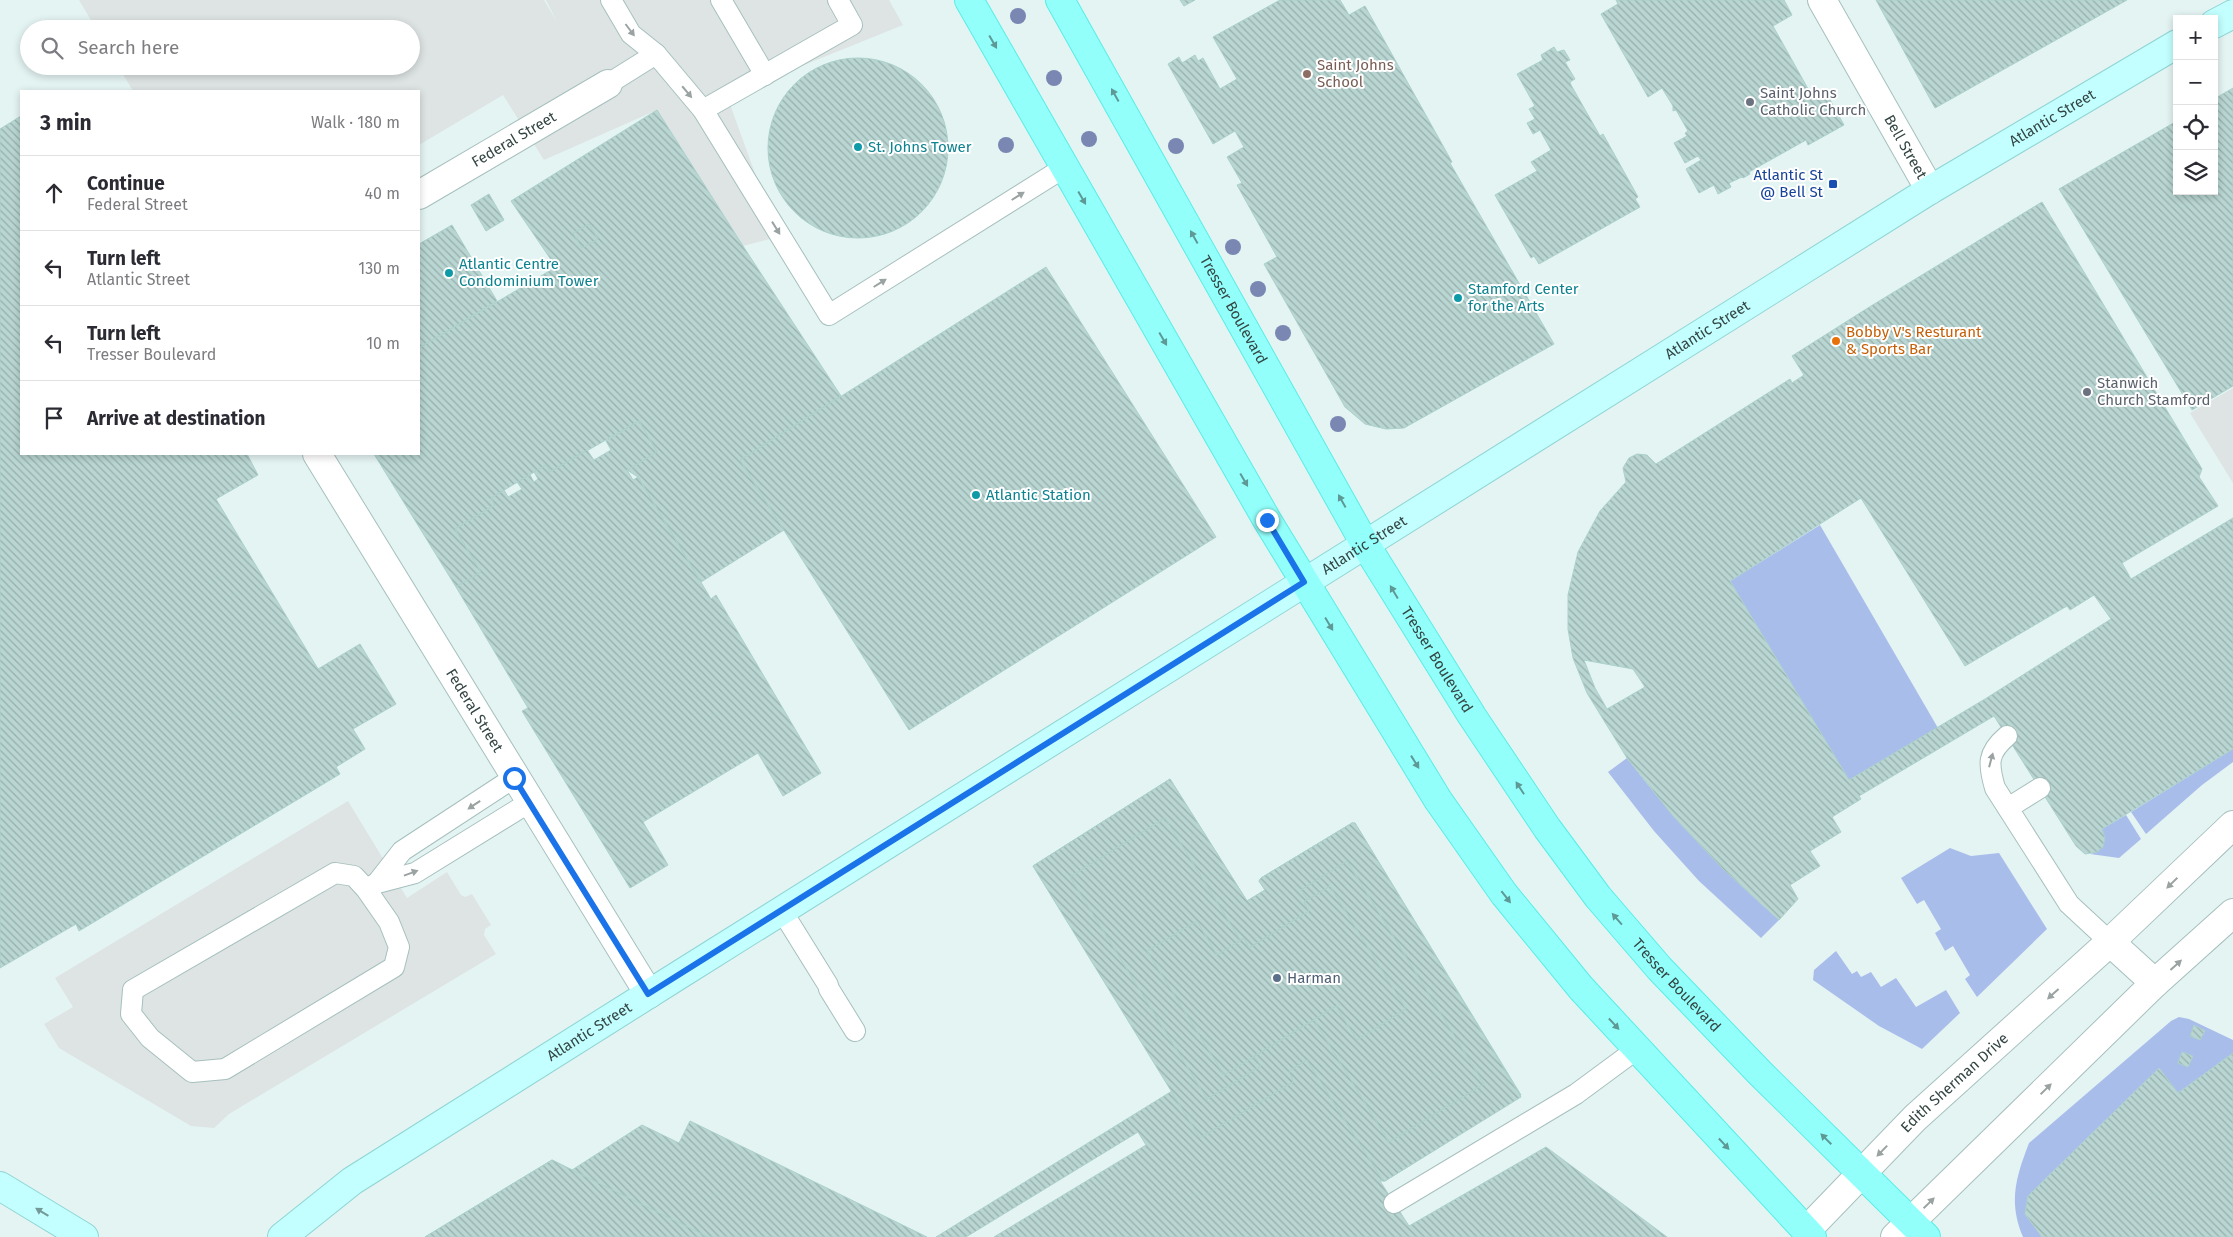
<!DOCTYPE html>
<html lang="en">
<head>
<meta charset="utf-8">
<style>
	:root { --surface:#fff; --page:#f7f7f7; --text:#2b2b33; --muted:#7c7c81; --line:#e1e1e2 }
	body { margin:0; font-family:"Fira Sans",sans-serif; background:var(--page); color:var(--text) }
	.controls { position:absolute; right:15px; top:15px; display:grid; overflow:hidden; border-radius:0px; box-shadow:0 2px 8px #0003 }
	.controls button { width:45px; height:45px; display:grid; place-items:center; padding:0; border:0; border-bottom:1px solid var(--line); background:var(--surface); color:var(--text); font:25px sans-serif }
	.stop { position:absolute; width:15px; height:15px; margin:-11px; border:4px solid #1a73e8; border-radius:50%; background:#fff }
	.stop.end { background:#1a73e8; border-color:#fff; box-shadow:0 1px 5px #0008 }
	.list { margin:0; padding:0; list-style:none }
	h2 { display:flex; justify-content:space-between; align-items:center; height:65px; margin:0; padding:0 20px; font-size:21px }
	h2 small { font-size:16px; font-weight:400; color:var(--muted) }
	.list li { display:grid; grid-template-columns:32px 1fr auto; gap:15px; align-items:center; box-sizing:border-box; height:75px; padding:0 20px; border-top:1px solid var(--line) }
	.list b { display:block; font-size:19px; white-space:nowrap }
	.list p { margin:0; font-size:16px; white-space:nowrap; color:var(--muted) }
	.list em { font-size:16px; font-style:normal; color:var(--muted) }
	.icon { flex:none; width:28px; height:28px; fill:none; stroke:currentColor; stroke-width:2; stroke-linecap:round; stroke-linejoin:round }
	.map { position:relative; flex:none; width:2233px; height:1237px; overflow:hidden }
	.search { position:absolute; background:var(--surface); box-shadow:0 2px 8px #0003; left:20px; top:20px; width:400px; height:55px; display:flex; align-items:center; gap:12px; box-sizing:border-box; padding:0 18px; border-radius:28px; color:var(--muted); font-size:19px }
	.panel { position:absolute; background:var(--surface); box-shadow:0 2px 8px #0003; left:20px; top:90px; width:400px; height:365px; border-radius:0px }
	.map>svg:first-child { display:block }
	.grass { fill:#a9bdeb }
	.parking { fill:#dde4e3 }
	.building { fill:url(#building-back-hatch); stroke:#abd1cc; fill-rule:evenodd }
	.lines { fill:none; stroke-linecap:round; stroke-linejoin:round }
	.lane-casing { stroke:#a6c0bd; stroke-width:22 }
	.street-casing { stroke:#a6c0bd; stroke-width:30 }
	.secondary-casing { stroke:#8ed4d3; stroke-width:30 }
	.primary-casing { stroke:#59ede5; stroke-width:30 }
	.lane { stroke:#fff; stroke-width:20 }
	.street { stroke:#fff; stroke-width:28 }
	.secondary { stroke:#c3ffff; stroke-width:28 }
	.primary { stroke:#92fffb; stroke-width:28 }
	.tree { fill:#7987b2 }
	.oneway { fill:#9aa2a2 }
	.oneway2 { fill:#5e9996 }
	.oneway3 { fill:#749998 }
	.route { stroke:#1a73e8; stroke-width:6 }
	.education-dot { fill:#8d6e63; stroke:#fff; stroke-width:2 }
	.worship-dot { fill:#6b7280; stroke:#fff; stroke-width:2 }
	.culture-dot { fill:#0f9aa8; stroke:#fff; stroke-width:2 }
	.transit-dot { fill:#1a4fb4; stroke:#fff; stroke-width:2 }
	.food-dot { fill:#e8710a; stroke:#fff; stroke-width:2 }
	.service-dot { fill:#5c6f8a; stroke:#fff; stroke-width:2 }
	.labels { text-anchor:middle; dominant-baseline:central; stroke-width:4; stroke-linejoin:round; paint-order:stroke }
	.education-label { font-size:15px; fill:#785e54; stroke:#fff; text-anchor:start }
	.worship-label { font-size:15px; fill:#5b616d; stroke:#fff; text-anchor:start }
	.street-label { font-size:15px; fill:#344644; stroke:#fff }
	.culture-label { font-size:15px; fill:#0d838f; stroke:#fff; text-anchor:start }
	.transit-label { font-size:15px; fill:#164399; stroke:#fff; text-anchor:end }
	.food-label { font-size:15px; fill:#c56008; stroke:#fff; text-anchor:start }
	.service-label { font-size:15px; fill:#4e5e75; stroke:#fff; text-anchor:start }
</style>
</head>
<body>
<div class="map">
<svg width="2233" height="1237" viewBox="0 0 2233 1237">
	<defs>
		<pattern id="building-back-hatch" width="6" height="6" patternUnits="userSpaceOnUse" patternTransform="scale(1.25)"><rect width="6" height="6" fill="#b9d6d2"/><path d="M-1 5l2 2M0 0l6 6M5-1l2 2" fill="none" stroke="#97afac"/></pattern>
	</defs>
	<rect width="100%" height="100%" fill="#e4f4f3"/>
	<g class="grass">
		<path d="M1820,525L1938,728L1849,780L1730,581Z"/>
		<path d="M2233,749V762L2202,785L2146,834L2131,812Z"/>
		<path d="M1627,758C1672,818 1723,871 1779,920L1761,938L1699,881L1654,831L1608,772Z"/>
		<path d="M2126,815L2141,839L2119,858L2090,854L2097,852L2102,829Z"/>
		<path d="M1950,848L1971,856L1999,853L2047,929L1977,997L1965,979L1970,975L1953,946L1945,951L1935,933L1941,929L1924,900L1917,904L1901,878Z"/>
		<path d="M1836,951L1852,974L1857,971L1861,977L1871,972L1881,987L1896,978L1916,1007L1946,990L1960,1013L1922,1049L1879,1026L1813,980L1814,970Z"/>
		<path d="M2179,1017L2189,1019L2233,1040V1053L2178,1093L2159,1068L2028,1196L2025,1214L2042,1237H2023C2008,1202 2016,1177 2029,1143L2171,1021Z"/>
	</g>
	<g class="parking">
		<path d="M79,0H544L557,22L546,0H889L903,25L727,96L778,237L743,246L657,110L544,160L503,95L419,145V91H133L118,66H411V29H96Z"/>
		<path d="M2233,388V483L2190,413Z"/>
		<path d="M348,801L407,898L447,872L461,895L465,897L472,894L491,925L485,929L484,935L496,954L229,1114L214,1128L191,1126L59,1048L44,1024L73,1007L55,978Z"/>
	</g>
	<g class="building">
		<path d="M1180,0H1195L1184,6Z"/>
		<path d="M1280,0H1340L1349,15L1365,6L1452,162L1450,163L1554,344L1404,428L1386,429L1365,424L1345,407L1264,264L1277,257L1237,185L1242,183L1227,157L1244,147L1235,131L1213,144L1168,64L1179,57L1182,63L1195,55L1198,61L1203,58L1220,89L1237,79L1213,37Z"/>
		<path d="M1616,0H1784L1792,15L1773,26L1812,96L1824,89L1844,125L1808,145L1806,140L1749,172L1750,174L1743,178L1742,177L1729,183L1731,187L1718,194L1714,185L1699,193L1686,169L1701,160L1698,156L1685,163L1674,143L1687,136L1685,133L1688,131L1676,110L1673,111V106L1662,88L1648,97L1601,14L1618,4Z"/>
		<path d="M1876,0H2127L1935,108Z"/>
		<path d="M1554,47L1557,52L1564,50L1570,60L1565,62L1575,79L1570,82L1571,85L1600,136L1603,134L1638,197L1635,199L1640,207L1539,264L1534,256L1531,258L1495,195L1537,171L1531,162L1551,150L1540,130L1533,134L1527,123L1535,119L1529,109L1535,106L1517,74L1543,60L1541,55Z"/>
		<circle cx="858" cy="148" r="90"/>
		<path d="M2233,88V386L2192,410L2059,189L2177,121V191H2214V99Z"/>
		<path d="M657,110L743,246L841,396L740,460L784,530L701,582L638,477L627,470L657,452L639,421L550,472L546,465L491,498L495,505L455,529L481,572L456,587L374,454H419V348L556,267L511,201Z"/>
		<path d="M21,116V454H247L258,475L216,499L318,669L360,644L396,704L353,729L365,749L336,767L340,774L79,931L76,924L0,968V129Z"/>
		<path d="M489,194L504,220L486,231L471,205Z"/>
		<path d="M2042,202L2202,469L2199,477L2218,506L2122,563L2131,579L2233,518V749L2102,829L2105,838L2103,847L2097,852L2085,854L2076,846L1994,716L1859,796L1861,799L1832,817L1841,832L1810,851L1820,866L1790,885L1798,899L1779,920L1723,869L1673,816L1627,758L1587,693L1573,658L1568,629V595L1578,552L1600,511L1626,482L1623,468L1629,458L1637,454L1647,455L1656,464L1790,379L1792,383L1804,375L1792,356L1871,306ZM1861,498L1965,666L2067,606L2070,610L2094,595L2111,619L1985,699L1849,780L1730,581ZM1584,660L1633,669L1645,687L1607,709L1595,688Z"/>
		<path d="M589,224L598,239L582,248L573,233Z"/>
		<path d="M452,225L497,301L419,348V244Z"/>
		<path d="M1046,267L1216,537L909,730L740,460Z"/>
		<path d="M639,421L657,452L627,470L633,480L638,477L711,599L716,595L821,773L783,796L758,753L643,822L668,865L630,888L522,711L528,708L456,587L481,572L455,529L495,505L491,498L504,490L508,497L522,489L517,482L530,475L534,482L538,479L534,472L546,465L550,472L587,450L594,460L611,450L606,441Z"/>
		<path d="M1170,779L1247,901L1265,890L1259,881L1261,878L1352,823H1355L1521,1095L1385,1181H1380L1409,1226L1546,1147L1667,1237H994L1146,1145L1138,1132L966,1237H936L1172,1091L1033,866Z"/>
		<path d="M1170,779L1247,901L1265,890L1259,881L1261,878L1352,823H1355L1521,1097L1385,1181H1383L1307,1060L1289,1071L1293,1082L1200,1138L1033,866ZM1165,818L1241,941L1244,938L1249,948L1309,911L1304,902L1307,899L1301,890L1347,861L1484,1084L1389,1142L1314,1020L1254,1056L1261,1066L1207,1099L1070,877Z"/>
		<path d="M1330,886L1406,1009L1357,1040L1336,1006L1224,1075L1147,951L1197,921L1217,955L1244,938L1249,948L1309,911L1304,902Z"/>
		<path d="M2194,1025L2205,1031L2200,1040L2190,1036Z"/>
		<path d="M2182,1052L2193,1056L2188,1067L2178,1063Z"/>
		<path d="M2233,1053V1237H2042L2025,1214L2028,1196L2159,1068L2178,1093Z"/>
		<path d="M690,1121L927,1237H425L552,1160L572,1170L642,1125L679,1143Z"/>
		<path d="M552,1160L572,1170L708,1237H425Z"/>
	</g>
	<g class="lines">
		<defs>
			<g id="lane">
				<path d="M611,0L631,34L656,54L703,110L829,315L1065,167"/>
				<path d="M721,0L765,75"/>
				<path d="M608,84L656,54"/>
				<path d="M703,110L852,25L838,0"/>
				<path d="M2007,736C1987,753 1988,764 1995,788L2069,904L2110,942"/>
				<path d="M515,777L402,851L377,883L415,873L530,802"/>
				<path d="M2008,808L2040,788"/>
				<path d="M366,889L389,922L399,947L394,967L225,1069L192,1072L150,1038L131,1014L133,990L335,873L354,876L366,889L377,883"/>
				<path d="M782,911L828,985"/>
				<path d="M829,989L855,1031"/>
				<path d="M1394,1203L1576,1094L1637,1049"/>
			</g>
			<g id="street">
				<path id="s1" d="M1822,0L1930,190"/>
				<path id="s2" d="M419,195L608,84"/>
				<path id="s3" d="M317,454L649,994"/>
				<path d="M2110,942L2155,983"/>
				<path id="s4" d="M1806,1231L1915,1118L2110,942L2233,825"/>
				<path d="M1895,1237L2155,983L2233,913"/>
			</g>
			<g id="secondary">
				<path d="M2214,24L2233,14"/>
				<path d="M0,1186L84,1237"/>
				<path id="s5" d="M282,1237L352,1181L679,975L1930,190L2177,44"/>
			</g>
			<g id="primary">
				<path d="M969,0L1267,520L1438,800L1504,894L1581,988L1812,1237"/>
				<path id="s6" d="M1060,0L1365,544L1472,716L1547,828L1598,897L1660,969L1760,1073L1926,1237"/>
			</g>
		</defs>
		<use href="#lane" class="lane-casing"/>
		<use href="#street" class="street-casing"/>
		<use href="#secondary" class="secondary-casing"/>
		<use href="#primary" class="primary-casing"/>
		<use href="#lane" class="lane"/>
		<use href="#street" class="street"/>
		<use href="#secondary" class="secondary"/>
		<use href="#primary" class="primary"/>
	</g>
	<g class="tree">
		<circle cx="1018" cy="16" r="8"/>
		<circle cx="1054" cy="78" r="8"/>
		<circle cx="1089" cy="139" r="8"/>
		<circle cx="1006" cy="145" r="8"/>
		<circle cx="1176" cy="146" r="8"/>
		<circle cx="1233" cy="247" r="8"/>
		<circle cx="1258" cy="289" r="8"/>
		<circle cx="1283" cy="333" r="8"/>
		<circle cx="1338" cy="424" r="8"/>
	</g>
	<defs><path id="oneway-solid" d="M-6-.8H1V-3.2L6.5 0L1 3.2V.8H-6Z" transform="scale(1.25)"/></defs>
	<g class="oneway">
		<use href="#oneway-solid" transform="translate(630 30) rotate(53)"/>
		<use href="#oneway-solid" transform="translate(687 92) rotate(50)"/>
		<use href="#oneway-solid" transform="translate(1018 196) rotate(-32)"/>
		<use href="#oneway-solid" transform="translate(776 228) rotate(58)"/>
		<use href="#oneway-solid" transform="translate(880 283) rotate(-32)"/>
		<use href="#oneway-solid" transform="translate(1991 760) rotate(-75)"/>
		<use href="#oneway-solid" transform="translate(474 805) rotate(146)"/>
		<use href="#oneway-solid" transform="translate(411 873) rotate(-20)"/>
		<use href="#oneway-solid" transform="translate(2172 883) rotate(136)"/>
		<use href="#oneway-solid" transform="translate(2176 965) rotate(-42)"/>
		<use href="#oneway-solid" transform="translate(2053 994) rotate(138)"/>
		<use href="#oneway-solid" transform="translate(2046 1089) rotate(-44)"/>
		<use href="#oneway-solid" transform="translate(1882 1151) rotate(134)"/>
		<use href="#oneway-solid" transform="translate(1929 1203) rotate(-44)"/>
	</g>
	<g class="oneway2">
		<use href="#oneway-solid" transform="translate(993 42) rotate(60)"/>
		<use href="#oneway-solid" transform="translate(1115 95) rotate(-119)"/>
		<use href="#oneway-solid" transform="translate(1082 198) rotate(60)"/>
		<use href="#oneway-solid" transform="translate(1194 237) rotate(-119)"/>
		<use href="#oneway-solid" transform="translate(1163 339) rotate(60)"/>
		<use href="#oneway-solid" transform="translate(1244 480) rotate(60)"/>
		<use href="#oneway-solid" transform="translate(1342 501) rotate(-119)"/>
		<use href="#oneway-solid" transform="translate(1394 592) rotate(-121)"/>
		<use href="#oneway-solid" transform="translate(1329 624) rotate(59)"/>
		<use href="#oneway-solid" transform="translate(1415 762) rotate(58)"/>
		<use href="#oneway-solid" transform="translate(1520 788) rotate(-123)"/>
		<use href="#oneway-solid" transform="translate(1506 897) rotate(52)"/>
		<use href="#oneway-solid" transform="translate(1617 919) rotate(-131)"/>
		<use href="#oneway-solid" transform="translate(1614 1024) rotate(47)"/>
		<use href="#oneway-solid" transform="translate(1826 1139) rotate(-135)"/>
		<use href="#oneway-solid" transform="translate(1724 1144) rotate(47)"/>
	</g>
	<use class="oneway3" href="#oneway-solid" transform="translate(42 1212) rotate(-149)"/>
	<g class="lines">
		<path class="route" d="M514,778L648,994L1304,582L1267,520"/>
	</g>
	<circle class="education-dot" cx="1307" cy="74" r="5"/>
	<g class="worship-dot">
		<circle cx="1750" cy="102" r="5"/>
		<circle cx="2087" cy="392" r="5"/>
	</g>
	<g class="culture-dot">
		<circle cx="858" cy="147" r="5"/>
		<circle cx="449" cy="273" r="5"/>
		<circle cx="1458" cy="298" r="5"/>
		<circle cx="976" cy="495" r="5"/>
	</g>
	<rect class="transit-dot" x="1828" y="179" width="10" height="10" rx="2.5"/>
	<circle class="food-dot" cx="1836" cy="341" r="5"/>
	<circle class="service-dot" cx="1277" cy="978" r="5"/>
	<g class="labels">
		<g class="education-label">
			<text x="1317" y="65">Saint Johns<tspan x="1317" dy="17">School</tspan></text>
		</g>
		<g class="worship-label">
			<text x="1760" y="93">Saint Johns<tspan x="1760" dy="17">Catholic Church</tspan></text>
			<text x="2097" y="383">Stanwich<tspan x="2097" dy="17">Church Stamford</tspan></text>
		</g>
		<g class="street-label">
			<text stroke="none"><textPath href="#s5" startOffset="2095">Atlantic Street</textPath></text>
			<text stroke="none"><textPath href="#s2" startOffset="110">Federal Street</textPath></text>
			<text stroke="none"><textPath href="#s1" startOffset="169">Bell Street</textPath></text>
			<text stroke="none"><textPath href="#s6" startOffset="355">Tresser Boulevard</textPath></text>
			<text stroke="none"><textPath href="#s5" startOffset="1690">Atlantic Street</textPath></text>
			<text stroke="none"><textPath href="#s5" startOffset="1285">Atlantic Street</textPath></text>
			<text stroke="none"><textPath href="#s6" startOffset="760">Tresser Boulevard</textPath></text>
			<text stroke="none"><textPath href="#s3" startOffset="301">Federal Street</textPath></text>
			<text stroke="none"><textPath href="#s6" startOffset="1165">Tresser Boulevard</textPath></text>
			<text stroke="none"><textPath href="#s5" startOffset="370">Atlantic Street</textPath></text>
			<text stroke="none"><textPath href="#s4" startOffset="210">Edith Sherman Drive</textPath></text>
		</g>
		<g class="culture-label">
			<text x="868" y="147">St. Johns Tower</text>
			<text x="459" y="264">Atlantic Centre<tspan x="459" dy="17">Condominium Tower</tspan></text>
			<text x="1468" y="289">Stamford Center<tspan x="1468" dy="17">for the Arts</tspan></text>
			<text x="986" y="495">Atlantic Station</text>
		</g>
		<g class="transit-label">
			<text x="1823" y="175">Atlantic St<tspan x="1823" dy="17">@ Bell St</tspan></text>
		</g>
		<g class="food-label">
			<text x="1846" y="332">Bobby V's Resturant<tspan x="1846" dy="17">&amp; Sports Bar</tspan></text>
		</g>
		<g class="service-label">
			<text x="1287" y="978">Harman</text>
		</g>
	</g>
</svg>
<div class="controls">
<button>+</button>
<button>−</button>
<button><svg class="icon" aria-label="locate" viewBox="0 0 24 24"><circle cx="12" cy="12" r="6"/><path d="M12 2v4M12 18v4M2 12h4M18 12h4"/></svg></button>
<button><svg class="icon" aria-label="layers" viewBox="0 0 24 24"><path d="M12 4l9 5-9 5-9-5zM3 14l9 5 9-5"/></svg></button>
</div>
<div class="stop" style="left:514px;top:778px"></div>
<div class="stop end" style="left:1267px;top:520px"></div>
<div class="search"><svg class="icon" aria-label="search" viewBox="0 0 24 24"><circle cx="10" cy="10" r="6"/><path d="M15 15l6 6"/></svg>Search here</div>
<section class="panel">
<h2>3 min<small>Walk · 180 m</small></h2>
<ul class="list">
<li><svg class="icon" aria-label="ahead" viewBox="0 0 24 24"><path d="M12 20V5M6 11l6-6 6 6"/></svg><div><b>Continue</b><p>Federal Street</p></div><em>40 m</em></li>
<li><svg class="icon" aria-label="left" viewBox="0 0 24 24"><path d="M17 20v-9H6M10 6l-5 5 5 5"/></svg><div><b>Turn left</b><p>Atlantic Street</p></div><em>130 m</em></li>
<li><svg class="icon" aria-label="left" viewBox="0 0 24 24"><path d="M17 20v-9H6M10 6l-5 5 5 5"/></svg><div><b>Turn left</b><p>Tresser Boulevard</p></div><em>10 m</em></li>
<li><svg class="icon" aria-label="arrive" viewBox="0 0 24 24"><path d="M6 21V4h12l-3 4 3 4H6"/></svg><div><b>Arrive at destination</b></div></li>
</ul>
</section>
</div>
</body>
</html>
